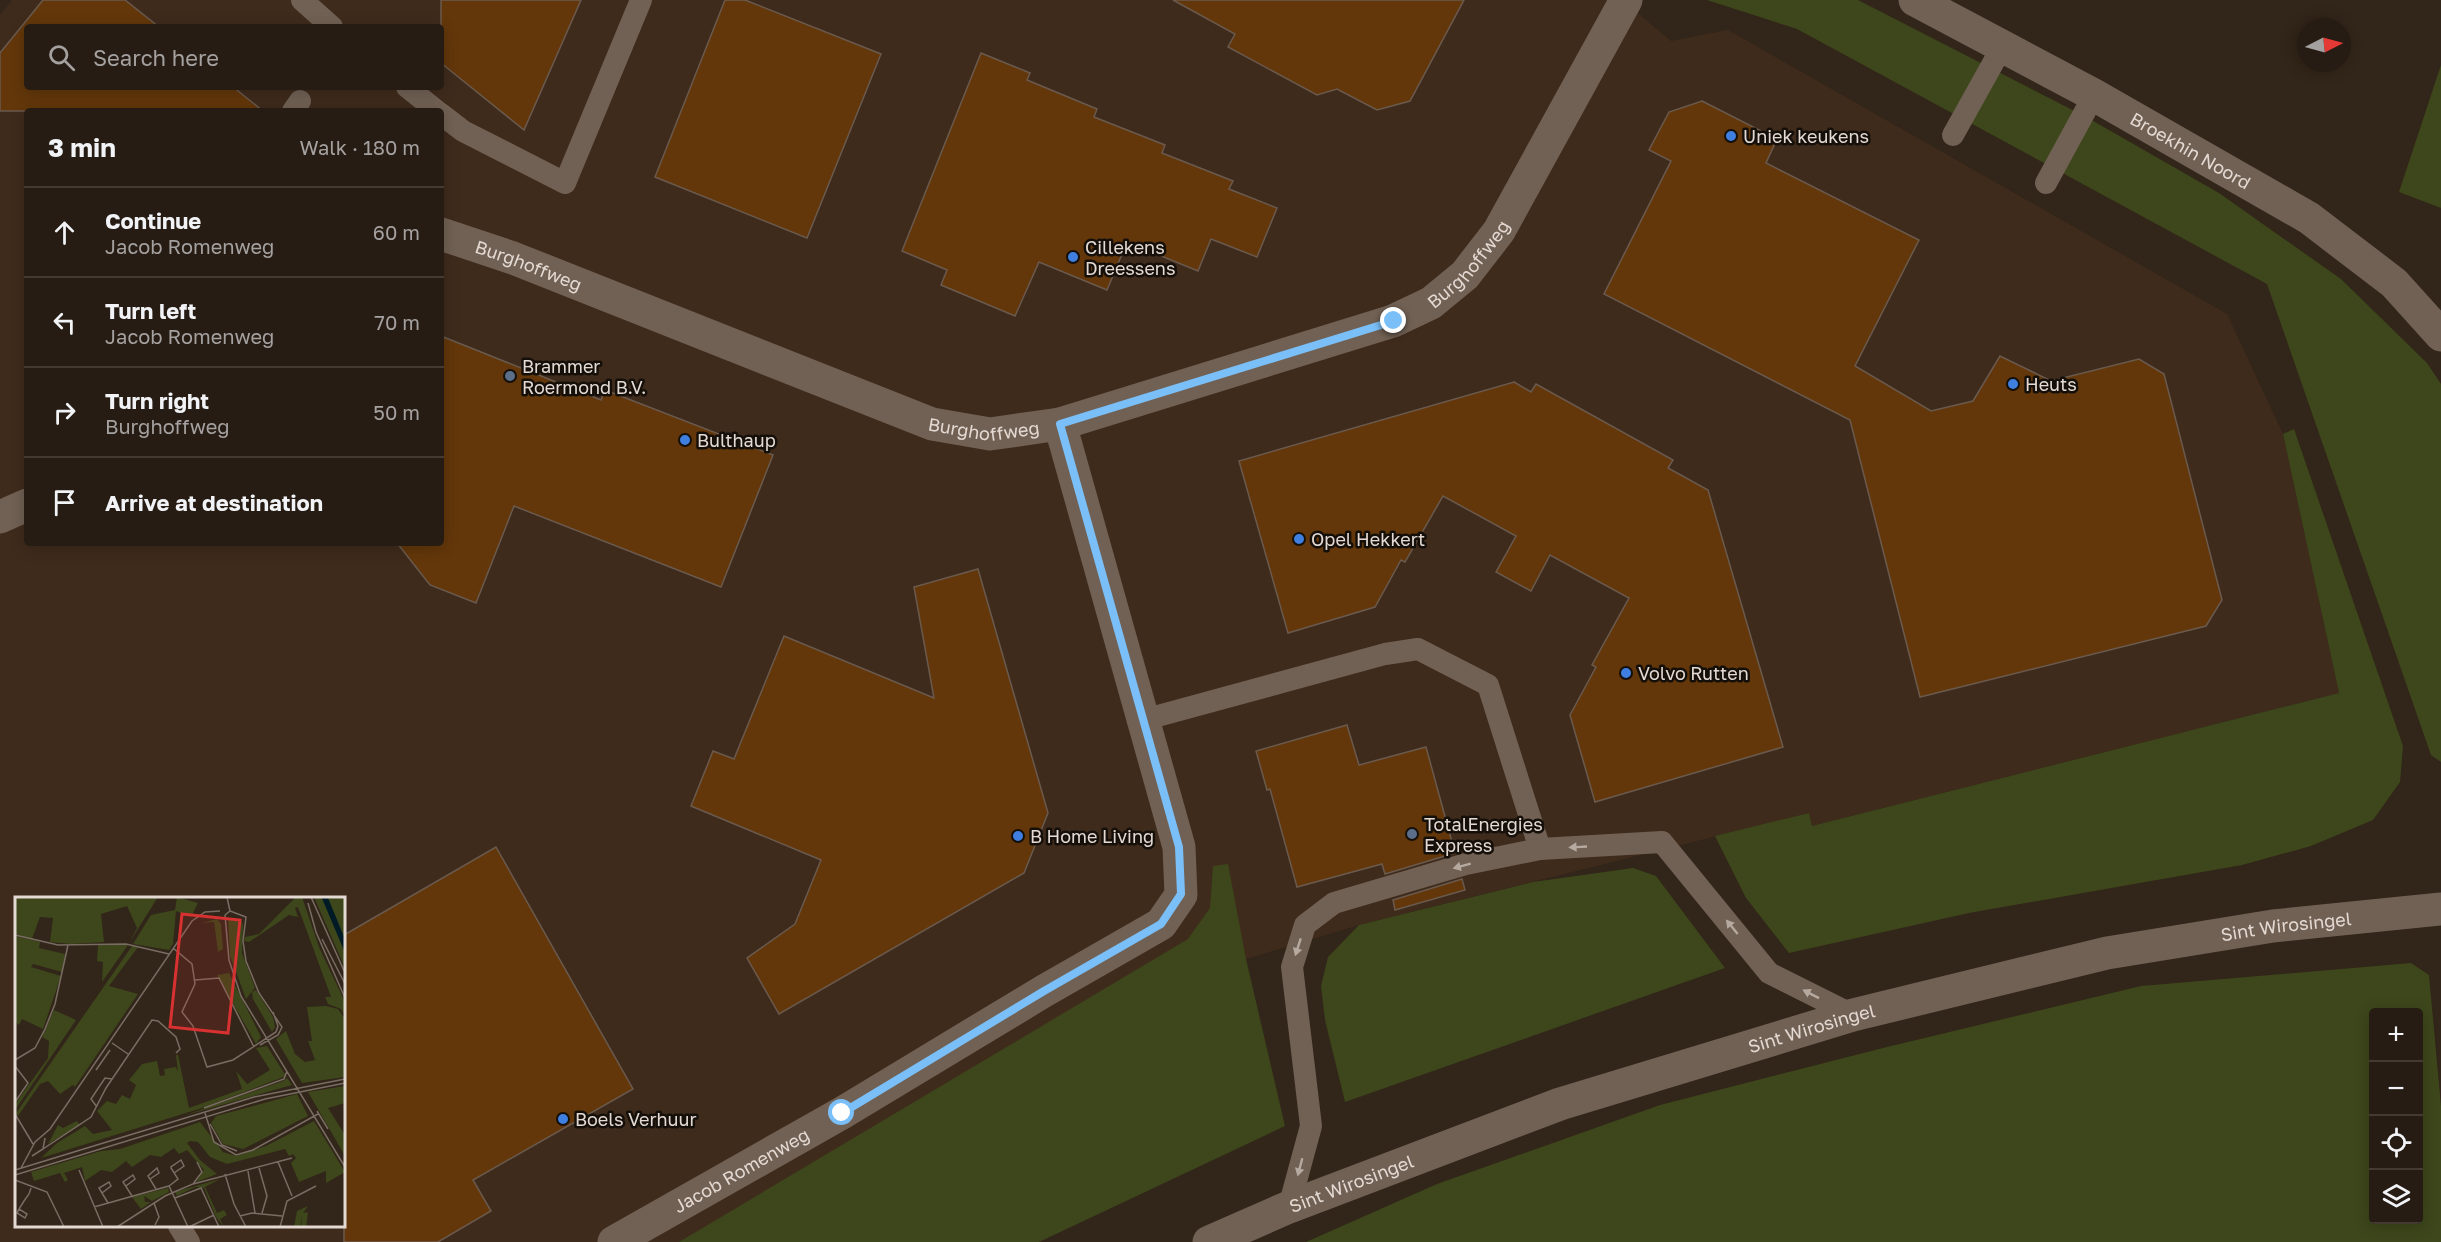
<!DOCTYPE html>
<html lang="en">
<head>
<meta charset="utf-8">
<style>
	:root { --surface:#261c13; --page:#322921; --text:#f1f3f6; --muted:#a4a1a0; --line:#423a33 }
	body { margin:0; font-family:"Golos Text",sans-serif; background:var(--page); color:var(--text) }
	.controls { position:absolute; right:18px; bottom:18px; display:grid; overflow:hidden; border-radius:6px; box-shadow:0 3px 15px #0003 }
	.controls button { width:54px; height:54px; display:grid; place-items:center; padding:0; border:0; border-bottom:2px solid var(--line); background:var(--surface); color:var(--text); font:30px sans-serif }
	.compass { position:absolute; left:2297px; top:18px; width:54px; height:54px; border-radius:50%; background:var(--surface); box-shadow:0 3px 15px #0003; rotate:84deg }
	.stop { position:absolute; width:18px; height:18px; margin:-14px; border:4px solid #7abff8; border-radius:50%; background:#fff }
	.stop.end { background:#7abff8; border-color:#fff; box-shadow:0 2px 6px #0008 }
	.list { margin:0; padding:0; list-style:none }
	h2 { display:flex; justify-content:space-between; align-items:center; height:78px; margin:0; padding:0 24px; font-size:26px }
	h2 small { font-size:20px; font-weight:400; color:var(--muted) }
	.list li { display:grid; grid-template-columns:39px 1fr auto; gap:18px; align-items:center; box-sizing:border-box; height:90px; padding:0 24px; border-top:2px solid var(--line) }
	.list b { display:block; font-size:22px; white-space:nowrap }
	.list p { margin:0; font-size:20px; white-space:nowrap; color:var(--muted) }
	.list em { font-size:20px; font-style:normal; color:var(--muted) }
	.icon { flex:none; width:33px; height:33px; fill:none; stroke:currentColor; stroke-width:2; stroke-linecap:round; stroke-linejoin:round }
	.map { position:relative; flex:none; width:2441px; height:1242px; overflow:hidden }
	.search { position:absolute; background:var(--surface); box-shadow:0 3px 15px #0003; left:24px; top:24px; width:420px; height:66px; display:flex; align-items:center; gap:15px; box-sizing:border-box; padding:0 21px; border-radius:6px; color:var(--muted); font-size:22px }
	.panel { position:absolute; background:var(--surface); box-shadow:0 3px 15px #0003; left:24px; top:108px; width:420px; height:438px; border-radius:6px }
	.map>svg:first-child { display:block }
	.built { fill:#3f2b1c; fill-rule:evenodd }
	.green { fill:#3d471b; fill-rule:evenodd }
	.building { fill:#63370a; stroke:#6a5a4e; stroke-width:1.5 }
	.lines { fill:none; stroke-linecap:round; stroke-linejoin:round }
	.service { stroke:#716154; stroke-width:22 }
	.minor { stroke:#716154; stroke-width:33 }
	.tertiary { stroke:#716154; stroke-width:33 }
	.secondary { stroke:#716154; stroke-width:33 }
	.oneway { fill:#b6aaa0 }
	.route { stroke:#7abff8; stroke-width:8 }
	.shop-dot { fill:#3f7fe0; stroke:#150f0a; stroke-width:2 }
	.service-dot { fill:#5c6f8a; stroke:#150f0a; stroke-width:2 }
	.labels { text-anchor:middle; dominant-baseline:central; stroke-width:5; stroke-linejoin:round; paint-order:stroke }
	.poi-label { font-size:18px; fill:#e4dad3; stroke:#150f0a; text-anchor:start }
	.street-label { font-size:18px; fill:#e4dad3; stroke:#150f0a }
	.inset-river { fill:none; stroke:#001b25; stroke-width:3 }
	.inset-road { fill:none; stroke:#796d63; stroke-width:1.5 }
	.view { fill:#d73131; fill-opacity:0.15; stroke:#d73131; stroke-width:3 }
	.inset-edge { fill:none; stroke:#e4dad3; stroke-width:3 }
</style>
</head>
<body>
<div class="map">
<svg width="2441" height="1242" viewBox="0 0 2441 1242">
	<rect width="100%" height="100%" fill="#322519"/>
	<path class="built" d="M12,0H1622L1671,41L1728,30L2227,314L2283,434L2339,693L1812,826L1809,813L1359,925L1246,959L679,1242H0V15ZM27,27H441V87H27ZM27,111H441V543H27ZM16,898H344V1226H16Z"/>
	<g class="green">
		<path d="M1707,0H1858L2088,118L2219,193L2341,279L2427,363L2441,384V762L2431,755L2267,284L1797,29Z"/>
		<path d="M2441,65V208L2399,192Z"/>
		<path d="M2294,429L2403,746L2400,782L2373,820L2311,846L2242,865L1969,913L1789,953L1746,898L1715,836L1809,813L1812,826L2339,693L2283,434Z"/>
		<path d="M1228,864L1246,959L1285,1126L1039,1242H679L1188,939L1210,908L1213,866Z"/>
		<path d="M1633,868L1656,876L1725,968L1345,1102L1325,1020L1321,986L1328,957L1359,925L1533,882Z"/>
		<path d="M2411,963L2429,975L2441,1106V1242H1306L1437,1184L1660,1105L1887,1047L2141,986ZM2418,1012V1220H2374V1012Z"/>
	</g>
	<g class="building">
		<path d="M43,0H125L159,27H27V87H233L263,111H0V53Z"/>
		<path d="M441,0H581L524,130L441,63Z"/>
		<path d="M725,0H745L881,54L807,238L655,177Z"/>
		<path d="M1173,0H1464L1410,101L1377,110L1337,89L1317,95L1228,47L1235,34Z"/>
		<path d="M981,53L1030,73L1027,80L1097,109L1094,117L1165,145L1162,153L1233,181L1229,189L1277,208L1257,257L1211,239L1198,271L1127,242L1107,290L1039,262L1015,316L941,285L947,270L902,251Z"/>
		<path d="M1702,101L1777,139L1766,163L1919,240L1855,366L1931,411L1973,401L2000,356L2051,381L2139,359L2164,374L2222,600L2206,626L1920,697L1850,420L1604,294L1671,161L1649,150L1669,112Z"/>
		<path d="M441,336L601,400L605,390L773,455L721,587L514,506L476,603L430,585L397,543H441Z"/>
		<path d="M1514,382L1531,392L1536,384L1673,460L1668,468L1708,490L1783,747L1595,802L1570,715L1596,667L1592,665L1629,598L1550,555L1531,591L1496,572L1516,536L1443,496L1405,562L1401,560L1375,607L1288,633L1239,461Z"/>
		<path d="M978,569L1048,813L1024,873L779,1014L747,958L795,924L821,860L691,806L713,751L734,759L784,636L934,698L914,587Z"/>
		<path d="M1347,725L1359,765L1426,747L1455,853L1385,874L1382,864L1297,887L1270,789L1267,790L1256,751Z"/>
		<path d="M496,847L633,1089L473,1180L491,1211L438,1242H344V935Z"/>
		<path d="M1462,879L1465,890L1395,910L1393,900Z"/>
	</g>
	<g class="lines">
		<g class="service">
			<path d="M302,0L332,27"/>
			<path d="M407,87L437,111"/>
			<path d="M293,111L300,101"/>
			<path d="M441,114L463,131L565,183L641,0"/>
			<path d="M1953,135L2002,47"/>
			<path d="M2046,183L2094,95"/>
			<path d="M1143,720L1385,654L1418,649L1488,685L1540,849"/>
			<path d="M1289,1207L1311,1126L1292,967L1305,925L1334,903L1466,864L1540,849L1662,842L1769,973L1853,1015"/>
			<path d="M179,1226L189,1242"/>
		</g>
		<g class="minor">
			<path id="s1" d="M441,234L513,258L932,424L990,434L1060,424L1393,321L1431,303L1465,275L1499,231L1626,0"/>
			<path d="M0,517L27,505"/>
			<path id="s2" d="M614,1242L842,1113L1044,991L1161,924L1181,895L1179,847L1060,424"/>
		</g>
		<path class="tertiary" id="s3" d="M1915,0L2094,95L2309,218L2394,283L2441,335"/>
		<path class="secondary" id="s4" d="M1209,1242L1289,1207L1560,1104L1853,1015L2107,953L2273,926L2441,909"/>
	</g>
	<defs><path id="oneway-solid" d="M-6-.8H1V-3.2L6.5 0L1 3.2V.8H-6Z" transform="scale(1.5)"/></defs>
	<g class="oneway">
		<use href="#oneway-solid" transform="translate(1578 847) rotate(177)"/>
		<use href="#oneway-solid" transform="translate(1462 866) rotate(165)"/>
		<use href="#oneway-solid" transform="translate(1732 927) rotate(-129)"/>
		<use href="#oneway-solid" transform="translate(1298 947) rotate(108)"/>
		<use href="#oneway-solid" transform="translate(1811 994) rotate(-153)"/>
		<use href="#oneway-solid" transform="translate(1300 1167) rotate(105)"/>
	</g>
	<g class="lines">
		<path class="route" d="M842,1113L1044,991L1161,924L1181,894L1179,847L1060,424L1394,321"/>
	</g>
	<g class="shop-dot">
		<circle cx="1731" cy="136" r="6"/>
		<circle cx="1073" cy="257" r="6"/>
		<circle cx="2013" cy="384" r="6"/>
		<circle cx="685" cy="440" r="6"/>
		<circle cx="1299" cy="539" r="6"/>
		<circle cx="1626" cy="673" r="6"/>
		<circle cx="1018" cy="836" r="6"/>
		<circle cx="563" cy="1119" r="6"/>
	</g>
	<g class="service-dot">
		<circle cx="510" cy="376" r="6"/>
		<circle cx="1412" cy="834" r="6"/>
	</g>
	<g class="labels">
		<g class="poi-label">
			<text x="1743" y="136">Uniek keukens</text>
			<text x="1085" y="247">Cillekens<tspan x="1085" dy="21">Dreessens</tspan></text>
			<text x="522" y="366">Brammer<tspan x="522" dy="21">Roermond B.V.</tspan></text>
			<text x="2025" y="384">Heuts</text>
			<text x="697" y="440">Bulthaup</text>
			<text x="1311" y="539">Opel Hekkert</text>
			<text x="1638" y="673">Volvo Rutten</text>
			<text x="1424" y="824">TotalEnergies<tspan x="1424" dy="21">Express</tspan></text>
			<text x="1030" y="836">B Home Living</text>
			<text x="575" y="1119">Boels Verhuur</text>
		</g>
		<g class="street-label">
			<text stroke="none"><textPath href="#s3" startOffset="314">Broekhin Noord</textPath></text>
			<text stroke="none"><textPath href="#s1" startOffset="1101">Burghoffweg</textPath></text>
			<text stroke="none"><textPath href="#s1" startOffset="93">Burghoffweg</textPath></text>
			<text stroke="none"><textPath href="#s1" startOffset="579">Burghoffweg</textPath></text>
			<text stroke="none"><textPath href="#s4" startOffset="1126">Sint Wirosingel</textPath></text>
			<text stroke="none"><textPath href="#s4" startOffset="640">Sint Wirosingel</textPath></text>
			<text stroke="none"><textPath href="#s2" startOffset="146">Jacob Romenweg</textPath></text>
			<text stroke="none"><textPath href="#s4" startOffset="154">Sint Wirosingel</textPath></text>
		</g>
	</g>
	<g transform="translate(15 897)">
		<rect width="330" height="330" fill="#322519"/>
		<path d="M0,0H143L114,46L122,31L112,9L86,17L89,45L56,47L35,45L38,21L25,20L17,42L0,37ZM162,0L183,6L176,20L161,14L158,47L154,53L118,47L136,18L160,13ZM281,0H287L304,50L330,105V119L326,112L313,107L310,100H316L283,10L280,11L283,20L274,18L234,45L229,44L230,40L244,37ZM299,0H330V71ZM202,22L206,27L208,52L203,55L199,25L187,26ZM213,22L226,23L228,28L227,56L240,91L231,102L215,59ZM0,39L25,45L24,51L50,57L47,75L18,67L16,70L46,79L28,132L7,122L4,128L0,125ZM83,48H113L87,85L88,65L82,64ZM117,49L123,50L94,89L123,97L60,190L58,188L45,197L33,184L25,187L3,219L1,216ZM214,76L246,140L241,147L202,78ZM241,93L258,120L260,130L257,135L238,102L237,95ZM311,109L323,112L330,122V180L287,186L261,142L271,134L280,157L290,165L300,163L293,144H297L292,110ZM39,113L61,123L0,213V207L33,161L34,144L27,140ZM252,149L271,179L187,211L26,261L42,246L70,229L78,237L97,233L82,214L92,204L101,207L107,198L115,202L121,188L114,183L127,167L142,164L145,179L150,178L149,172L161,170L163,175L161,158H163L174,211L227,192L221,174L232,187L255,173L241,151ZM272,181L277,188L168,219L268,184ZM330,189V206L313,211L330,238V259L293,195ZM282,197L293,219L228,252L208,247L196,226L201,219ZM62,224L65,228L33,247L43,228L48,231ZM299,224L330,275L311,286V274L284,285L276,266L281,261L278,257L274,259L270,252L212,267L195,260L183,245L175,244L172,246L185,263L202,277L181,285L189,273L172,253L164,257L159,251L146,260L135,258L117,270L111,264L97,275L86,273L70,284L67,270L49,276L53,283L50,285L45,276L19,284L16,275L86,254L105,252L185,225L208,255L221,259L251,249ZM205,282L190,290L202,316L209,313L212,318L205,322L209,330L201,320L189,291L180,290L162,299L160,295ZM153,291L154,295L137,304L129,299L130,305H136L126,312L117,300ZM293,309L288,316L293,315L291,330H286L287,318L285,330H279L282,314Z" fill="#3d471b"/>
		<path class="inset-river" d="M308,0L330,52M311,0L330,46"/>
		<path class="inset-road" d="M296,0L330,76M293,6L301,35L330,101M215,14L231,20L228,44L231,64L244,96L267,130L263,138L245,148M210,18L214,63L226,99L330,270M210,18L215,14L212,0M0,38L43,48L111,47L154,57M307,42L330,87M158,51L177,67L180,87L167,115L178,129L192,170L218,163L261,135L263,129L258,115M180,83L204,81L239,150M97,146L113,157M0,163L20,151L30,132L40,107L53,48M0,169L13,186L0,205M81,173L95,153M82,210L76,202L90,181L97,182M189,211L269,182L272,174M302,214L313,232M190,216L199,245L221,258L238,253L303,217M0,217L18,247M195,227L207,248L222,254M28,252L76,220L91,191L137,123L143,124L161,140L165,152L161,156M17,259L28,252L30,241M263,265L277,299M6,271L20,245L35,232L177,24L190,15L205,14M244,271L252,299L247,316M0,273L239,200L330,182M64,273L88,330M233,274L240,316M210,277L219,307L231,330M0,278L250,202L330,186M135,282L144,276L142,271L133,279L141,292M0,283L32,295L49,330M178,287L277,261M111,289L120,282L118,278L108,285L117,299M154,289L163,282L156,271V270L166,263L169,269L159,276M87,296L96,289L94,285L84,291L93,306M160,301L186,291L204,330M139,306L144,320L140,328M79,310L154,289L173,330M4,312L12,317L10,321L2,316L4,312L9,304L14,297L16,291M225,319L237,316L267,319M102,330L150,299L178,287L187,275L182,265M174,330L199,318M265,330L272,304L301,289"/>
		<path class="view" d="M167,17L225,23L213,136L155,130Z"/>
		<rect width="330" height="330" class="inset-edge"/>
	</g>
</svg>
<div class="controls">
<button>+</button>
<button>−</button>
<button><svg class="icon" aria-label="locate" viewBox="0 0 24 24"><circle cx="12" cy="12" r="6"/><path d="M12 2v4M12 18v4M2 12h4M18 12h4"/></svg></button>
<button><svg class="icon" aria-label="layers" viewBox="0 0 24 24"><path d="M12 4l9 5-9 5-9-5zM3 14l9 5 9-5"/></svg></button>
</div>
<svg class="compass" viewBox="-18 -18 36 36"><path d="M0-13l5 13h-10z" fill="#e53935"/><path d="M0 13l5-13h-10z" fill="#a4a1a0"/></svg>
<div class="stop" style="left:842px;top:1113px"></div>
<div class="stop end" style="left:1394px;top:321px"></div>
<div class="search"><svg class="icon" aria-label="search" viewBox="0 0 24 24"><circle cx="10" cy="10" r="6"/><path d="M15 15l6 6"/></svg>Search here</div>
<section class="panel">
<h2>3 min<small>Walk · 180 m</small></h2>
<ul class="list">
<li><svg class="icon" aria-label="ahead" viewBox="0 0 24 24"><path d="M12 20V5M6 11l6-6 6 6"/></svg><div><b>Continue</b><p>Jacob Romenweg</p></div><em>60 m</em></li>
<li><svg class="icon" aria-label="left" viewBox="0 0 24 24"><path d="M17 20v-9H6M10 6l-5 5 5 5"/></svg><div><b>Turn left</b><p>Jacob Romenweg</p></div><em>70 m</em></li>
<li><svg class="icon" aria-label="right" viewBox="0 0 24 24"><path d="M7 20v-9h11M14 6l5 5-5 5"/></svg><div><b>Turn right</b><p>Burghoffweg</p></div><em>50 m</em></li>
<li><svg class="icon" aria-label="arrive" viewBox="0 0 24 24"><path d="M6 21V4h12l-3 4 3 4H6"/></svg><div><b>Arrive at destination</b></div></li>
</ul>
</section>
</div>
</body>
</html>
